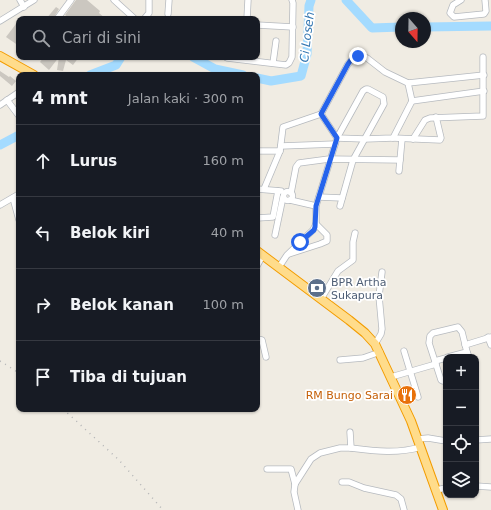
<!DOCTYPE html>
<html lang="id">
<head>
<meta charset="utf-8">
<style>
	:root { --surface:#171b24; --page:#242831; --text:#f1f3f6; --muted:#9ea1a6; --line:#363941 }
	body { margin:0; font-family:"DejaVu Sans",sans-serif; background:var(--page); color:var(--text) }
	.controls { position:absolute; right:12px; bottom:12px; display:grid; overflow:hidden; border-radius:8px; box-shadow:0 1px 3px #0004 }
	.controls button { width:36px; height:36px; display:grid; place-items:center; padding:0; border:0; border-bottom:1px solid var(--line); background:var(--surface); color:var(--text); font:20px sans-serif }
	.compass { position:absolute; left:395px; top:12px; width:36px; height:36px; border-radius:50%; background:var(--surface); box-shadow:0 1px 3px #0004; rotate:160deg }
	.stop { position:absolute; width:12px; height:12px; margin:-9px; border:3px solid #2563eb; border-radius:50%; background:#fff }
	.stop.end { background:#2563eb; border-color:#fff; box-shadow:0 1px 4px #0008 }
	.list { margin:0; padding:0; list-style:none }
	h2 { display:flex; justify-content:space-between; align-items:center; height:52px; margin:0; padding:0 16px; font-size:17px }
	h2 small { font-size:13px; font-weight:400; color:var(--muted) }
	.list li { display:grid; grid-template-columns:26px 1fr auto; gap:12px; align-items:center; box-sizing:border-box; height:72px; padding:0 16px; border-top:1px solid var(--line) }
	.list b { display:block; font-size:15px; white-space:nowrap }
	.list em { font-size:13px; font-style:normal; color:var(--muted) }
	.icon { flex:none; width:22px; height:22px; fill:none; stroke:currentColor; stroke-width:2; stroke-linecap:round; stroke-linejoin:round }
	.map { position:relative; flex:none; width:491px; height:510px; overflow:hidden }
	.search { position:absolute; background:var(--surface); box-shadow:0 1px 3px #0004; left:16px; top:16px; width:244px; height:44px; display:flex; align-items:center; gap:10px; box-sizing:border-box; padding:0 14px; border-radius:8px; color:var(--muted); font-size:15px }
	.panel { position:absolute; background:var(--surface); box-shadow:0 1px 3px #0004; left:16px; top:72px; width:244px; height:340px; border-radius:8px }
	.map>svg:first-child { display:block }
	.lines { fill:none; stroke-linecap:round; stroke-linejoin:round }
	.river { stroke:#a4dbff; stroke-width:9 }
	.building { fill:#cbc7c0 }
	.minor-casing { stroke:#b6babf; stroke-width:7 }
	.highway-casing { stroke:#f39c00; stroke-width:10 }
	.minor { stroke:#fff; stroke-width:5.5 }
	.highway { stroke:#ffdc8b; stroke-width:8 }
	.rail { stroke:#b5b6b7; stroke-width:1.5; stroke-dasharray:1 5; stroke-linecap:butt }
	.route { stroke:#2563eb; stroke-width:5 }
	.labels { text-anchor:middle; dominant-baseline:central; stroke-width:3.5; stroke-linejoin:round; paint-order:stroke }
	.service-label { font-size:11px; fill:#4e5e75; stroke:#fff; text-anchor:start }
	.food-label { font-size:11px; fill:#c56008; stroke:#fff; text-anchor:end }
	.water-label { font-size:12px; font-style:italic; fill:#3477b2; stroke:#fff }
</style>
</head>
<body>
<div class="map">
<svg width="491" height="510" viewBox="0 0 491 510">
	<rect width="100%" height="100%" fill="#f0ece3"/>
	<g class="lines">
		<g class="river">
			<path d="M346,0L372,28L401,27"/>
			<path d="M425,27L491,26"/>
			<path d="M193,57L215,69L243,75"/>
			<path d="M90,75L116,65L121,57"/>
			<path d="M257,78L271,81L301,76L307,54L309,6L311,0"/>
			<path d="M0,145L19,135"/>
		</g>
	</g>
	<g class="building">
		<path d="M76,0H87L100,11L99,13L106,19H71L65,15Z"/>
		<path d="M56,7L59,9L53,19H46Z"/>
		<path d="M19,20V46L6,37Z"/>
		<path d="M44,57H79L73,65L66,60L63,71L57,70L59,57L49,70L40,62Z"/>
		<path d="M0,71L9,77L10,76L16,81L12,86L0,76Z"/>
	</g>
	<g class="lines">
		<defs>
			<g id="minor">
				<path d="M20,0L24,7"/>
				<path d="M114,0L135,19"/>
				<path d="M461,0L453,5L450,13L454,17L484,14L486,11L485,0"/>
				<path d="M168,14L169,0"/>
				<path d="M57,19L71,0"/>
				<path d="M144,19L149,13V0"/>
				<path d="M247,19L248,0"/>
				<path d="M0,21L34,0"/>
				<path d="M257,25L293,27"/>
				<path d="M227,58L286,65L289,63L292,57L293,3L292,0"/>
				<path d="M273,63L276,41"/>
				<path d="M7,100L19,116"/>
				<path d="M412,101L484,91"/>
				<path d="M0,105L19,92"/>
				<path d="M321,114L337,138L365,139L393,138L412,101L408,83"/>
				<path d="M393,138L440,140L441,138L436,117"/>
				<path d="M413,139L425,120L430,118L483,116V57"/>
				<path d="M281,146L335,144"/>
				<path d="M257,151H280"/>
				<path d="M399,171L402,139"/>
				<path d="M257,189L281,191"/>
				<path d="M264,189L280,151L283,127L321,114L348,64L354,58L362,56L367,58L385,72L408,83L484,75"/>
				<circle cx="288" cy="196" r="4.5"/>
				<path d="M291,193L296,167L299,163L329,159L400,160"/>
				<path d="M319,197L342,198"/>
				<path d="M13,198L19,220"/>
				<path d="M290,200L316,206"/>
				<path d="M0,205L19,194"/>
				<path d="M257,218L273,217L278,191"/>
				<path d="M275,235L283,197"/>
				<path d="M289,254L320,244L327,241V235L316,224"/>
				<path d="M257,266L263,255"/>
				<path d="M279,267L287,255L313,230L316,224V206L337,138L363,91L366,89H368L383,97L384,104L353,160L340,206"/>
				<path d="M321,299L338,271L353,260V242L355,233"/>
				<path d="M488,337L491,345"/>
				<path d="M257,339L262,340L266,357"/>
				<path d="M375,344L381,334L382,329L379,296L382,272"/>
				<path d="M465,345L491,337"/>
				<path d="M404,351L418,397"/>
				<path d="M448,357L467,352L469,357"/>
				<path d="M340,360L363,358L380,352"/>
				<path d="M435,361L446,358"/>
				<path d="M391,377L436,364"/>
				<path d="M446,380L443,381L441,380L429,343L430,336L433,333L458,327L462,332L467,352"/>
				<path d="M418,439L428,438L446,441"/>
				<path d="M476,440L491,439"/>
				<path d="M351,448C375,451 397,454 421,447"/>
				<path d="M267,469H291L295,484"/>
				<path d="M342,482H349L364,488L396,495L401,499L404,510"/>
				<path d="M476,486L491,487"/>
				<path d="M436,490L446,488"/>
				<path d="M298,510L294,492L295,484L311,459L320,453L340,448H351L350,432"/>
			</g>
			<g id="highway">
				<path d="M0,56L34,75"/>
				<path d="M257,251L349,320L365,333L375,344L411,421L443,510"/>
			</g>
		</defs>
		<use href="#minor" class="minor-casing"/>
		<use href="#highway" class="highway-casing"/>
		<use href="#minor" class="minor"/>
		<use href="#highway" class="highway"/>
		<g class="rail">
			<path d="M0,361L19,373"/>
			<path d="M63,409L119,460L163,510"/>
		</g>
	</g>
	<g class="lines">
		<path class="route" d="M300,242L314,230L315,227L316,206L337,138L321,114L348,64L351,60L358,56"/>
	</g>
	<defs>
		<symbol id="bank-disc" viewBox="-11 -11 22 22"><circle r="9.5" fill="#5c6f8a" stroke="#fff"/><path d="M-6-4H6V4H-6ZM0-2.3a2.3 2.3 0 1 0 0 4.6a2.3 2.3 0 1 0 0-4.6Z" fill="#fff"/></symbol>
		<symbol id="restaurant-disc" viewBox="-11 -11 22 22"><circle r="9.5" fill="#e8710a" stroke="#fff"/><path d="M-5-6h1v4h1v-4h1v4h1v-4h1v5L-1.5 .5V6h-2V.5L-5-1ZM5-6V6H3V1.5H1.5Q1.5-4 5-6Z" fill="#fff"/></symbol>
	</defs>
	<g fill-rule="evenodd">
		<use href="#bank-disc" x="306" y="277" width="22" height="22"/>
		<use href="#restaurant-disc" x="396" y="384" width="22" height="22"/>
	</g>
	<g class="labels">
		<g class="service-label">
			<text x="331" y="282">BPR Artha<tspan x="331" dy="13">Sukapura</tspan></text>
		</g>
		<g class="food-label">
			<text x="393" y="395">RM Bungo Sarai</text>
		</g>
		<g class="water-label">
			<text transform="translate(307 37) rotate(-83)">Ci Loseh</text>
		</g>
	</g>
</svg>
<div class="controls">
<button>+</button>
<button>−</button>
<button><svg class="icon" aria-label="locate" viewBox="0 0 24 24"><circle cx="12" cy="12" r="6"/><path d="M12 2v4M12 18v4M2 12h4M18 12h4"/></svg></button>
<button><svg class="icon" aria-label="layers" viewBox="0 0 24 24"><path d="M12 4l9 5-9 5-9-5zM3 14l9 5 9-5"/></svg></button>
</div>
<svg class="compass" viewBox="-18 -18 36 36"><path d="M0-13l5 13h-10z" fill="#e53935"/><path d="M0 13l5-13h-10z" fill="#9ea1a6"/></svg>
<div class="stop" style="left:300px;top:242px"></div>
<div class="stop end" style="left:358px;top:56px"></div>
<div class="search"><svg class="icon" aria-label="search" viewBox="0 0 24 24"><circle cx="10" cy="10" r="6"/><path d="M15 15l6 6"/></svg>Cari di sini</div>
<section class="panel">
<h2>4 mnt<small>Jalan kaki · 300 m</small></h2>
<ul class="list">
<li><svg class="icon" aria-label="ahead" viewBox="0 0 24 24"><path d="M12 20V5M6 11l6-6 6 6"/></svg><div><b>Lurus</b></div><em>160 m</em></li>
<li><svg class="icon" aria-label="left" viewBox="0 0 24 24"><path d="M17 20v-9H6M10 6l-5 5 5 5"/></svg><div><b>Belok kiri</b></div><em>40 m</em></li>
<li><svg class="icon" aria-label="right" viewBox="0 0 24 24"><path d="M7 20v-9h11M14 6l5 5-5 5"/></svg><div><b>Belok kanan</b></div><em>100 m</em></li>
<li><svg class="icon" aria-label="arrive" viewBox="0 0 24 24"><path d="M6 21V4h12l-3 4 3 4H6"/></svg><div><b>Tiba di tujuan</b></div></li>
</ul>
</section>
</div>
</body>
</html>
